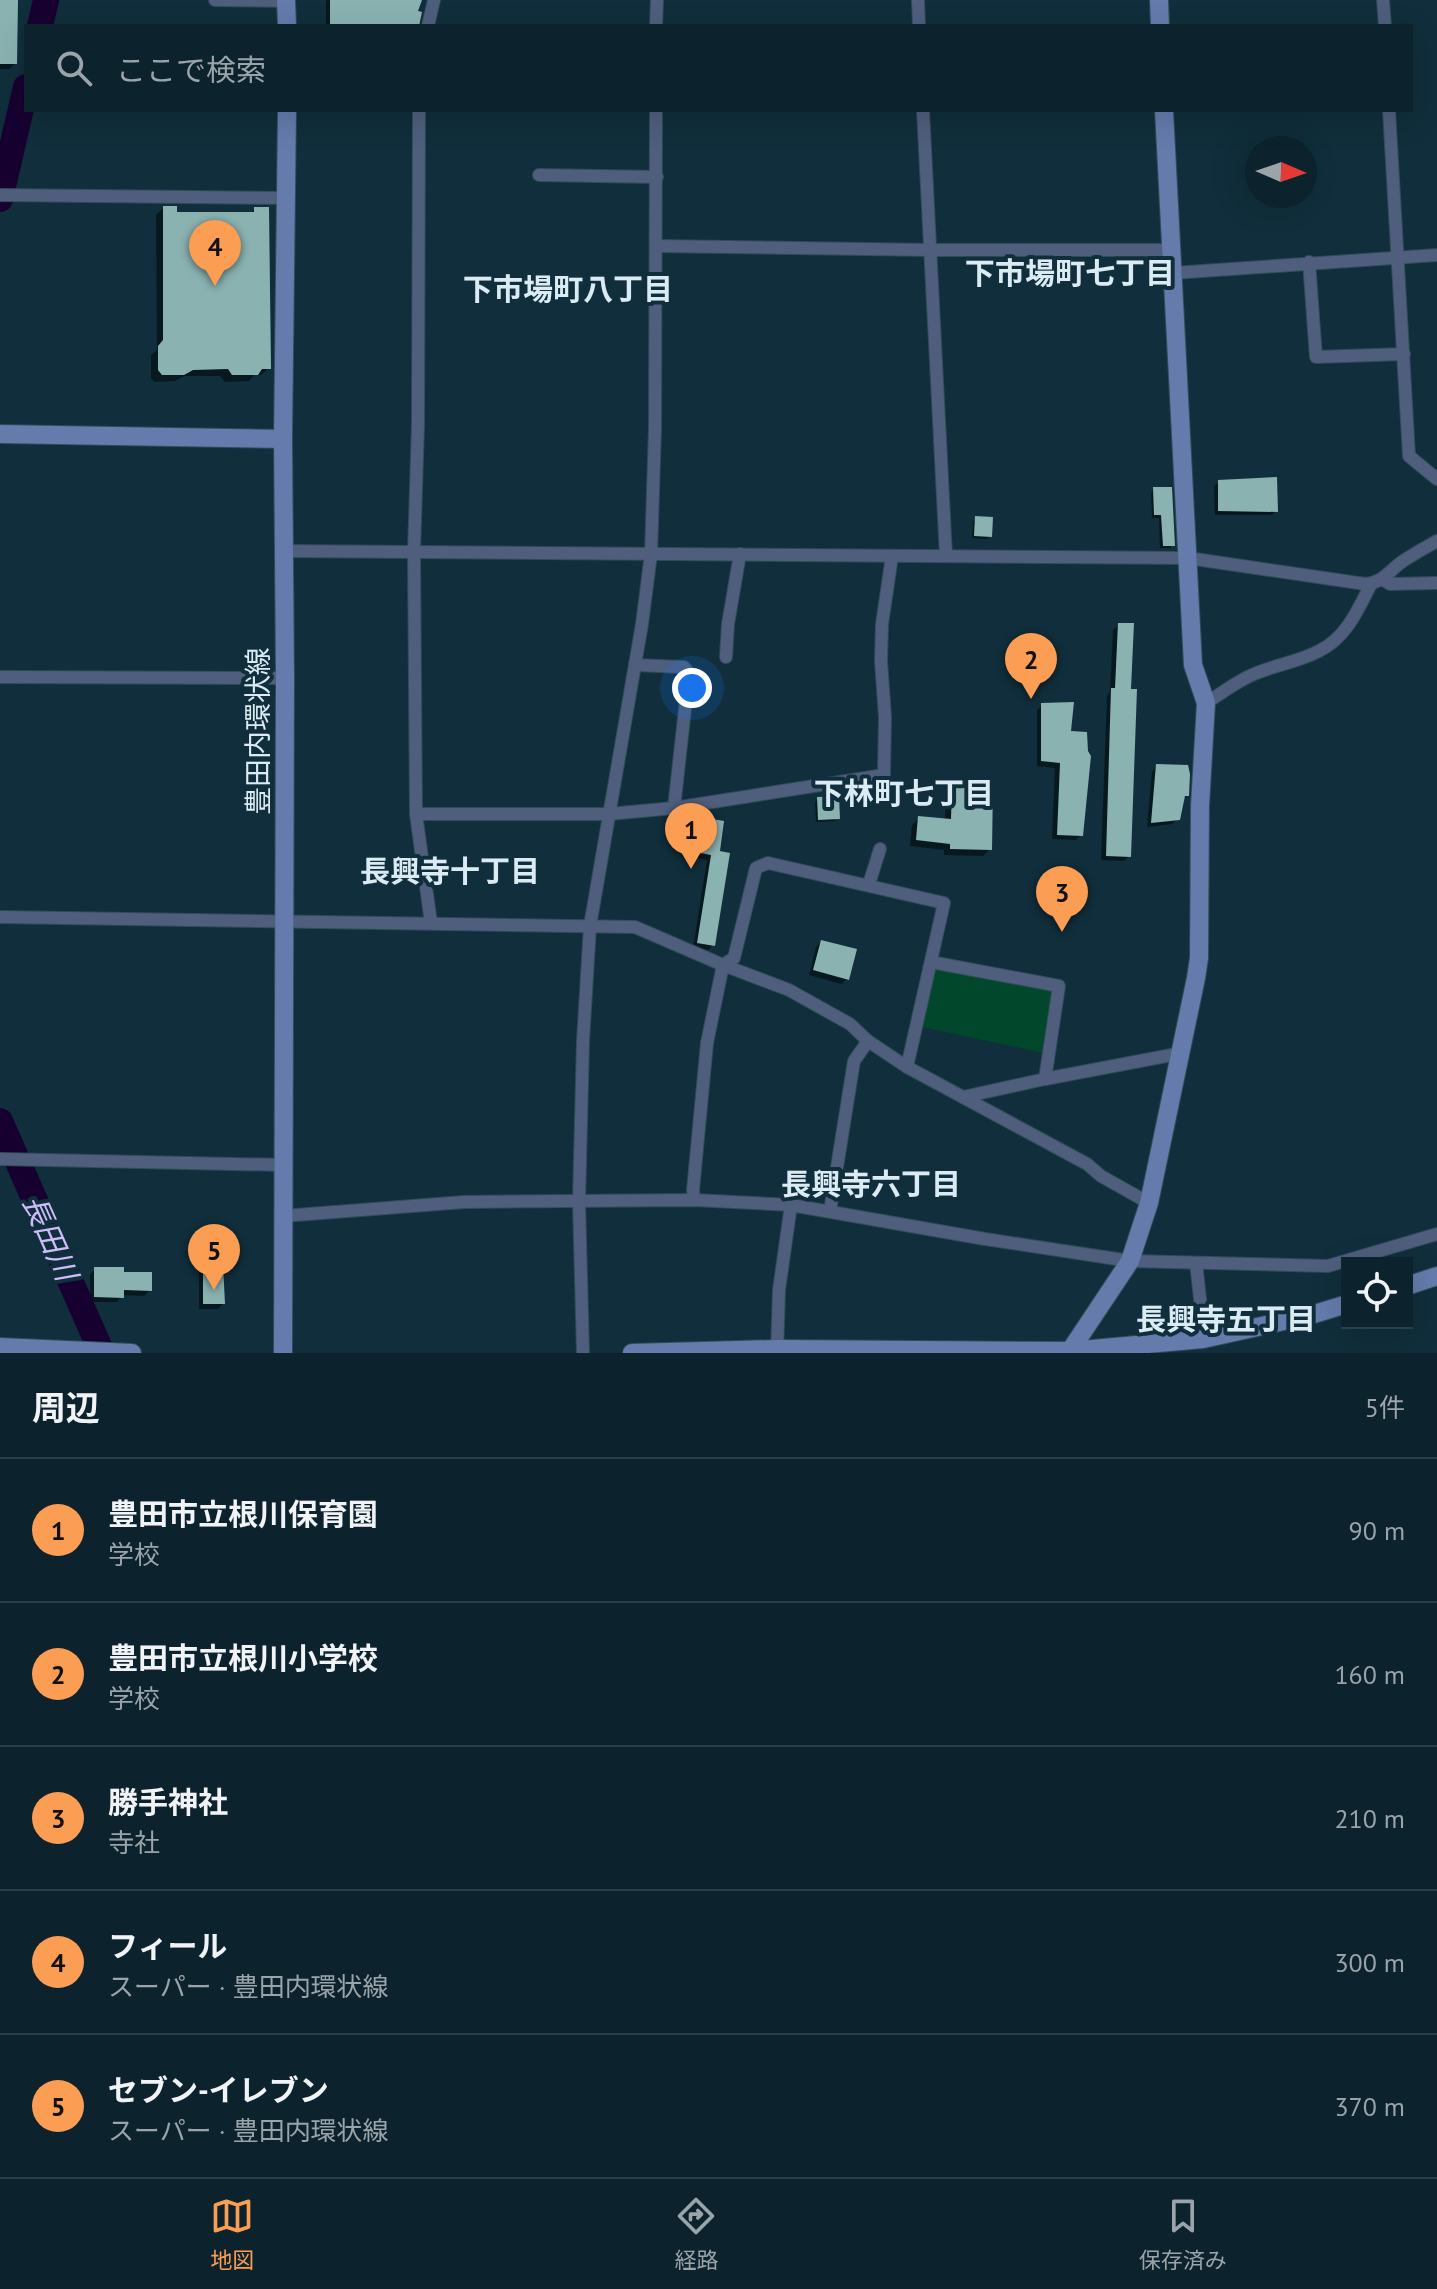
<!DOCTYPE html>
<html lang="ja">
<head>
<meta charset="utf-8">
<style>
	:root { --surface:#0c222c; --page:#152a34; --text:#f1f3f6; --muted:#9aa4a9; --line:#2c3f48; --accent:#fc9d54 }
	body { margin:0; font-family:"PT Sans","Noto Sans JP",sans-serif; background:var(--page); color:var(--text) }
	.controls { position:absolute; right:24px; bottom:24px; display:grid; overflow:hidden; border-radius:0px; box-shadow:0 8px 32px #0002 }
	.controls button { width:72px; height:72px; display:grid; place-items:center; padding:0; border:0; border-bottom:2px solid var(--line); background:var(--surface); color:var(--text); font:40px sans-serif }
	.compass { position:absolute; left:1245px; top:136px; width:72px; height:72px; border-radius:50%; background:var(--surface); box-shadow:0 8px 32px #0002; rotate:92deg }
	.you { position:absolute; left:692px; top:688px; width:28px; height:28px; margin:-20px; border:6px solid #fff; border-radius:50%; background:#1a73e8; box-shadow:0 0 0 12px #1a73e833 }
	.badge { display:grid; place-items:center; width:52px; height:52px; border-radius:50%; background:var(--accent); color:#111; font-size:26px; font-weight:700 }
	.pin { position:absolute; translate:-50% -66px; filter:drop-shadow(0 2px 4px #0008) }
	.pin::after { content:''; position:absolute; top:42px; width:28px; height:24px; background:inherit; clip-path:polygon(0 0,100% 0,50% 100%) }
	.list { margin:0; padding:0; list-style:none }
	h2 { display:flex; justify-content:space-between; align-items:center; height:104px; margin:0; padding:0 32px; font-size:34px }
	h2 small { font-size:26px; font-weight:400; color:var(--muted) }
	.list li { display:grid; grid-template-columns:52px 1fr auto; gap:24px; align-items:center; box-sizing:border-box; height:144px; padding:0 32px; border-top:2px solid var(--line) }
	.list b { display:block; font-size:30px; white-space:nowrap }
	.list p { margin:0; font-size:26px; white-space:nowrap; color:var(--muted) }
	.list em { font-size:26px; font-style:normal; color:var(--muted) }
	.icon { flex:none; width:44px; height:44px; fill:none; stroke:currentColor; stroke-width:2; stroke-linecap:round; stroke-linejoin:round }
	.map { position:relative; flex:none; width:1437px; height:1353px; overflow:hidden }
	.search { position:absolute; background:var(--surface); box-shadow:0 8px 32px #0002; left:24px; right:24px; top:24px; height:88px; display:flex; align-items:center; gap:20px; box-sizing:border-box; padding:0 28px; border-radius:0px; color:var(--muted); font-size:30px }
	.sheet { height:824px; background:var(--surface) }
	nav { display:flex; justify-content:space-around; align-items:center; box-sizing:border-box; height:112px; border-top:2px solid var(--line); background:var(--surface); font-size:22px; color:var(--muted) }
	nav a { display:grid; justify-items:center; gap:4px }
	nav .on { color:var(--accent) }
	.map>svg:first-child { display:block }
	.green { fill:#00472c }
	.shadow { fill:#0007 }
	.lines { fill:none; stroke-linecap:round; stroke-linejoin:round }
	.river { stroke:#160030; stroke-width:26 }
	.building { fill:#8ab2b1 }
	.street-casing { stroke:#304c59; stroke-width:14 }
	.secondary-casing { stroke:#304c59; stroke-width:20 }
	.street { stroke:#4f5e7d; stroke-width:12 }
	.secondary { stroke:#647bac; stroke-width:18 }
	.labels { text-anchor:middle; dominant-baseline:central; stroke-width:8; stroke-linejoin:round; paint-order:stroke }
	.street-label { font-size:28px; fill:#daebf4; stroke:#102e3b }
	.neighbourhood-label { font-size:30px; font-weight:bold; fill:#daebf4; stroke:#102e3b }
	.water-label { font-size:30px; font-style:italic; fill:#cfbbfa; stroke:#102e3b }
</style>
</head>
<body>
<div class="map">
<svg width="1437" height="1353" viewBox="0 0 1437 1353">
	<rect width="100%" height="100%" fill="#102e3b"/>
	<path class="green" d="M939,969L1049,989L1052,995L1044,1053L922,1027L933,972Z"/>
	<g class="shadow">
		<path d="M0,0H16L15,63L10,69H0Z"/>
		<path d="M326,0H420L416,13L418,26H326Z"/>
		<path d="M163,208L175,215L250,214L255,209L269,368L261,375H254L249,381L225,382L220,376H184L175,381L154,382L151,378V355L157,350L156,215Z"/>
		<path d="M1219,482L1276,511L1272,515H1215L1214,486Z"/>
		<path d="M1154,489L1173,545L1170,548H1160L1159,518H1152L1151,493Z"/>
		<path d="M976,518L990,536L987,539L972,538L973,522Z"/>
		<path d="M1119,625L1129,691V856L1124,861L1101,860L1107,696L1110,692L1113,630Z"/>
		<path d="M1042,705L1069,733L1081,835L1076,840L1052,839L1055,768L1037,766V710Z"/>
		<path d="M1157,766L1187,796L1182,800L1178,819L1172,824L1147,827L1152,772Z"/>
		<path d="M952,785L990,849L983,856L944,855V850L910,846L912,825L919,818L945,820L946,792Z"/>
		<path d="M818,799L838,818L835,821L816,822L815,802Z"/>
		<path d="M706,820L717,853L713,945L708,950L693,948L707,860L696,858L701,825Z"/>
		<path d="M821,942L847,979L841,984L809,975L816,947Z"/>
		<path d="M204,1266L223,1304L218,1309H199V1271Z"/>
		<path d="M95,1269L122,1273L150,1290L144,1296L122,1295L117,1302H90V1275Z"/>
	</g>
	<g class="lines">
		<g class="river">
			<path d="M40,26L46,0"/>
			<path d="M0,199L26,87"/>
			<path d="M0,1121L102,1353"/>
		</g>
	</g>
	<g class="building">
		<path d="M0,0H18L17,64H0Z"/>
		<path d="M330,0H422L418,11L422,12L419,26H330Z"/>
		<path d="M163,206H177V212H254V207H269L271,369H262L258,375H232L228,369L193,370L184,375H162L158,370V346L163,340Z"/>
		<path d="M1277,477L1278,512L1218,511V480Z"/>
		<path d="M1153,487H1172L1175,546H1163L1161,515H1154Z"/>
		<path d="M975,516L993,517L992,537L974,536Z"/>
		<path d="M1118,623H1134L1131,689H1137L1131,857L1106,856L1111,688H1115Z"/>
		<path d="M1074,702L1071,731L1087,732L1088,751L1091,756L1083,836L1057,835L1060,763L1041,761V703Z"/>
		<path d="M1156,764L1188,765L1190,774L1189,796H1185L1180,820L1151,823Z"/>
		<path d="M952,783L993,785L992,850L950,849V844L916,840L918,816L951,819Z"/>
		<path d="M839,796L840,819L818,820L817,797Z"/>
		<path d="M706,818L724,821L720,851L730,853L715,946L697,943L711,855L700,853Z"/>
		<path d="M821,940L857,949L849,980L813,970Z"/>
		<path d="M203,1264H223L225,1304H203Z"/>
		<path d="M94,1267H124V1272H152V1291L124,1290V1298L94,1297Z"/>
	</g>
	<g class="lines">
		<defs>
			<g id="street">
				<path d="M215,0L286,1"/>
				<path d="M918,0L919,26"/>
				<path d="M1383,0L1385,26"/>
				<path d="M428,26L434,0"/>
				<path d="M656,26L657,0"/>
				<path d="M419,110L418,425L414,552L416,814L431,923"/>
				<path d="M923,110L946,556"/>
				<path d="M1389,110C1395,225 1403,341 1409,456L1437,479"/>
				<path d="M539,175L657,177"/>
				<path d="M0,195L286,198"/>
				<path d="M657,246L932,250H1171"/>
				<path d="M1309,262L1316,357L1404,354"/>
				<path d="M1173,273L1437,255"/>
				<path d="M285,551L1188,558L1365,584C1383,583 1390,570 1403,561C1414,554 1426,547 1437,541"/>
				<path d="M1382,579L1390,584L1437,583"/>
				<path d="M726,657L728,624L740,554"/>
				<path d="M635,665L684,667L689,673L674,808"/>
				<path d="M0,677L285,678"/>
				<path d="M1206,703C1222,693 1237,681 1254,674C1275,665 1298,662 1319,651C1346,638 1358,610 1371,584"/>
				<path d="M416,814H609L674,808L884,775L885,717L881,661L882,624L892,556"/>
				<path d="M869,884L880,849"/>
				<path d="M0,917L635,927L723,965L789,990L850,1024L868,1041L907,1067L1087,1164L1101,1176L1149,1203"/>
				<path d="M931,962L1059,986L1045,1079"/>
				<path d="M963,1097L1045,1079L1182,1053"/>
				<path d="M0,1159L284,1165"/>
				<path d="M694,1200L693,1190L707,1043L723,965L734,958L756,868L768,863L944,903L907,1067"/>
				<path d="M830,1211L854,1061L868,1041"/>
				<path d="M283,1216L464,1202L694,1200L791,1205L985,1239L1130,1261L1328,1266L1437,1234"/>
				<path d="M1196,1263L1202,1316"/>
				<path d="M583,1353L579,1202L583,1041L590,926L642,624L651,554L655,429L656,110"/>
				<path d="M777,1353L779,1290L791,1205"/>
			</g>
			<g id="secondary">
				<path d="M286,0L287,26"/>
				<path d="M1159,0L1160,26"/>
				<path d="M0,434L283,439"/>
				<path d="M1407,1286L1437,1276"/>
				<path d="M0,1347L132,1353"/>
				<path d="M1070,1351L1130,1261L1149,1203L1196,978L1199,958L1200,806L1206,703L1193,665L1164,110"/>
				<path d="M283,1353L285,678L283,439L287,110"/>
				<path d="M632,1353L777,1349L1070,1351L1203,1339L1311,1315L1347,1304"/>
			</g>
		</defs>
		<use href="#street" class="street-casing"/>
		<use href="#secondary" class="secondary-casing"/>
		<use href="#street" class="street"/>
		<use href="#secondary" class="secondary"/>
	</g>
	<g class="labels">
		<g class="street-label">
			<text transform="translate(257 731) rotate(-90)">豊田内環状線</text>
		</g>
		<g class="neighbourhood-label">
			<text x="1070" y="272">下市場町七丁目</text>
			<text x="568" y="288">下市場町八丁目</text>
			<text x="904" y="792">下林町七丁目</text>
			<text x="450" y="870">長興寺十丁目</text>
			<text x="871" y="1183">長興寺六丁目</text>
			<text x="1226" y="1318">長興寺五丁目</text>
		</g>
		<g class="water-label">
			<text transform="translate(51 1237) rotate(66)">長田川</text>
		</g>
	</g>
</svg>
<div class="controls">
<button><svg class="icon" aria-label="locate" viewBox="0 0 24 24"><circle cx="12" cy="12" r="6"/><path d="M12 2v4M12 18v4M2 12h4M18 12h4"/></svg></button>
</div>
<svg class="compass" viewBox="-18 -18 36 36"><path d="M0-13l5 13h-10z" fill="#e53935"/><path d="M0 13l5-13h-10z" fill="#9aa4a9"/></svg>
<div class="you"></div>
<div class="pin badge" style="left:691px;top:869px">1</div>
<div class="pin badge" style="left:1031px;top:699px">2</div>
<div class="pin badge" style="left:1062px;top:932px">3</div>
<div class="pin badge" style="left:215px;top:286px">4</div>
<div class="pin badge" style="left:214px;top:1290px">5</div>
<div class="search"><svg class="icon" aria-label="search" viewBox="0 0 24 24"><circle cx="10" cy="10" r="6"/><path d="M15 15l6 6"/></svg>ここで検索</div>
</div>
<section class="sheet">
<h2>周辺<small>5件</small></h2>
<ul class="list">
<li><span class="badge">1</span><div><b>豊田市立根川保育園</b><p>学校</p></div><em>90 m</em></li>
<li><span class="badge">2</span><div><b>豊田市立根川小学校</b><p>学校</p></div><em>160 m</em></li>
<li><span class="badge">3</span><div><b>勝手神社</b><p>寺社</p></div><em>210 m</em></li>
<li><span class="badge">4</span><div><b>フィール</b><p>スーパー · 豊田内環状線</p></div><em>300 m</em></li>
<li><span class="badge">5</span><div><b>セブン-イレブン</b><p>スーパー · 豊田内環状線</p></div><em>370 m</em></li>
</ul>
</section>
<nav>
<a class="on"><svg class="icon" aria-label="map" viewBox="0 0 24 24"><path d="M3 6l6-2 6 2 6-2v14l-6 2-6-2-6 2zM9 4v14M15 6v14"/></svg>地図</a>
<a><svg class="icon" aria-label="directions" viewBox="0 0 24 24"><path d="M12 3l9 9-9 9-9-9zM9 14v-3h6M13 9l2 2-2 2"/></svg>経路</a>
<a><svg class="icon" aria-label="saved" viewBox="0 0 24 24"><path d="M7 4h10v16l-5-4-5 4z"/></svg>保存済み</a>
</nav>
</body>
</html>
